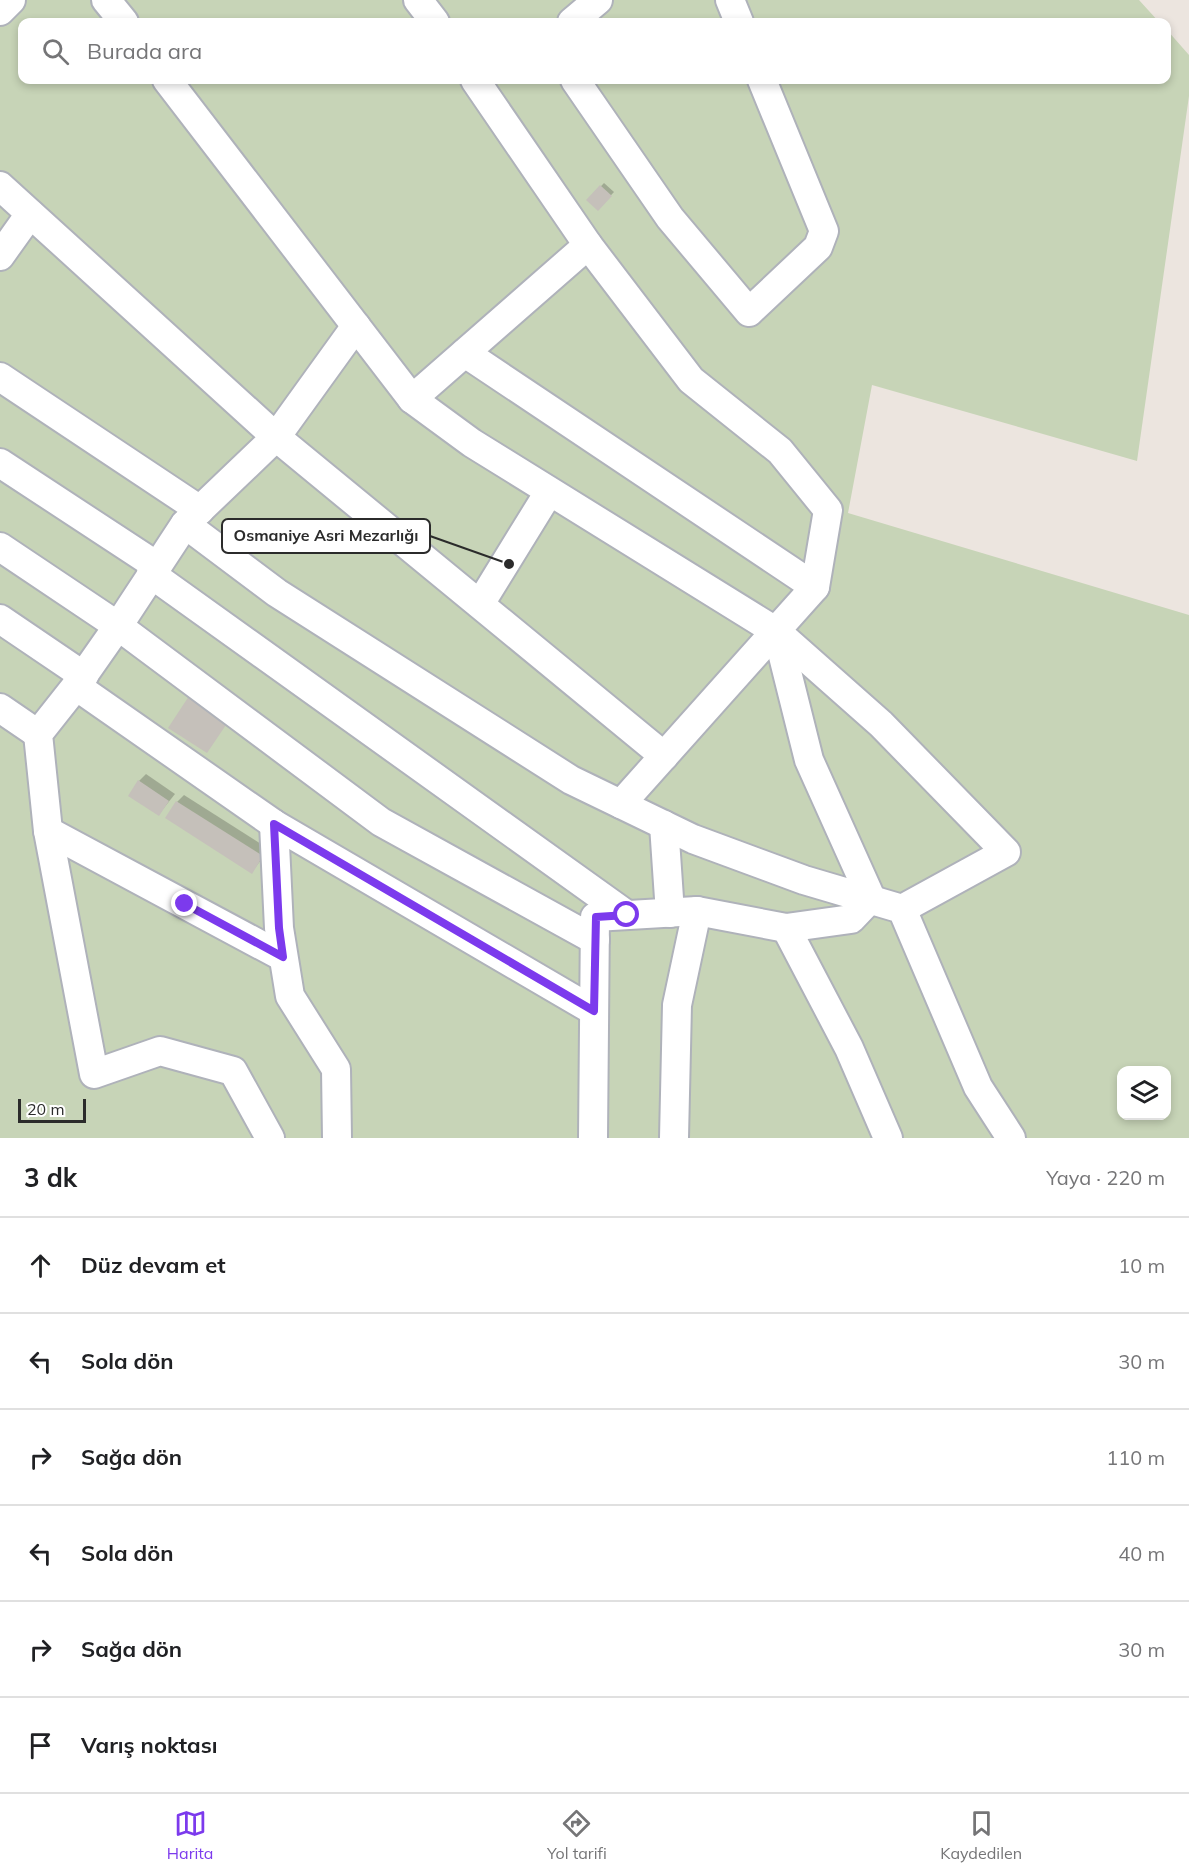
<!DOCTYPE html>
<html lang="tr">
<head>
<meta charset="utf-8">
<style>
	:root { --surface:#fff; --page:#f6f6f6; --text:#202124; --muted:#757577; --line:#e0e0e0; --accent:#7c3aed }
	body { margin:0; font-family:Mulish,sans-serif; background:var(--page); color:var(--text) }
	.controls { position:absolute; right:18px; bottom:18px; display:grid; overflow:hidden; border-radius:12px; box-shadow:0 3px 9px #0003 }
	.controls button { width:54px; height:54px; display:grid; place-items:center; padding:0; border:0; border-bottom:2px solid var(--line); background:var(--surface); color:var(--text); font:30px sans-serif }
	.scale { position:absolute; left:18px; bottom:15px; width:68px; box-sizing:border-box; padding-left:6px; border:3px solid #2b2b2b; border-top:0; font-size:16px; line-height:21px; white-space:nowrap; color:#2b2b2b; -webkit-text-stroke:4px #fff; paint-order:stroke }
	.stop { position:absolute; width:18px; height:18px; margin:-14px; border:4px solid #7c3aed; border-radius:50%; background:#fff }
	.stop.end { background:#7c3aed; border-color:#fff; box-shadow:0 2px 6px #0008 }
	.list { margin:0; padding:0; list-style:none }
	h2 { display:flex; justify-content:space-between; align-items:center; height:78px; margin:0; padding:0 24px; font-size:26px }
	h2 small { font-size:20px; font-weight:400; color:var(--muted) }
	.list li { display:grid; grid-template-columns:39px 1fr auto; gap:18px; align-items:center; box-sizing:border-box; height:96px; padding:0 24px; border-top:2px solid var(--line) }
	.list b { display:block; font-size:22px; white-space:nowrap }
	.list em { font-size:20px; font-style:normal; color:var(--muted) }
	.icon { flex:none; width:33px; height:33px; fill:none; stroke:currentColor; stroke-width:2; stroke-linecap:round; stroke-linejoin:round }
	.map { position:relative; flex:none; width:1189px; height:1138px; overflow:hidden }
	.search { position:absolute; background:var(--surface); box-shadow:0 3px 9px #0003; left:18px; right:18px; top:18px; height:66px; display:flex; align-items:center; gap:15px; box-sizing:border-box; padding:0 21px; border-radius:12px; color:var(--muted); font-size:22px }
	.sheet { height:654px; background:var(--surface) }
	nav { display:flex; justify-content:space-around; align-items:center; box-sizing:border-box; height:84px; border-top:2px solid var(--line); background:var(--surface); font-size:16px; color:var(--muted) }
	nav a { display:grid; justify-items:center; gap:3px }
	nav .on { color:var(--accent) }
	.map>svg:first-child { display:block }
	.cemetery { fill:#c7d4b7; fill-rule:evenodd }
	.shadow { fill:#0003 }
	.building { fill:#c5c0ba }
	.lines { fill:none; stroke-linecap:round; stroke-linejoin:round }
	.minor-casing { stroke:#afb2ba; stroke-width:32 }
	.minor { stroke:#fff; stroke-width:28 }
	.route { stroke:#7c3aed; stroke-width:8 }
	.leader { fill:none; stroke:#2b2b2b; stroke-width:2 }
	.callout-dot { fill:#2b2b2b; stroke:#fff; stroke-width:2 }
	.callout { fill:#fff; stroke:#2b2b2b; stroke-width:2 }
	.callout-label { font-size:16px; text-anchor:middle; font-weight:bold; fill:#2b2b2b }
</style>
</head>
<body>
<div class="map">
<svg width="1189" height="1138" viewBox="0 0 1189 1138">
	<rect width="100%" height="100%" fill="#ece5df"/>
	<path class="cemetery" d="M0,0H1139L1159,22H22V80H1166L1167,30L1189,55V96L1137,461L872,385L848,513L1189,615V1138H0ZM1122,1070H1166V1116H1122Z"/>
	<g class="shadow">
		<path d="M604,183L614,192L598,209L588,200Z"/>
		<path d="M146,774L175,794L159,814L139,781Z"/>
		<path d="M184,795L269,849L252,872L177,802Z"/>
	</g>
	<g class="building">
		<path d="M600,185L612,196L598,211L586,200Z"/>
		<path d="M191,693L230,719L207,753L168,728Z"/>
		<path d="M138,780L169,801L159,816L128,796Z"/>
		<path d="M176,801L263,856L252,874L165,818Z"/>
	</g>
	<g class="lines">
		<defs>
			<g id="minor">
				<path d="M106,0L124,22"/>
				<path d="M418,0L435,22"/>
				<path d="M730,0L739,22"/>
				<path d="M0,11L11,0"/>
				<path d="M572,22L598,0"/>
				<path d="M167,80L412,399L472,443L777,632L809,760L871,898L851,919L786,928L697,911L595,917L593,1138"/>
				<path d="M475,80L588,245"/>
				<path d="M575,80L670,218L749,312L818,247L824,231L762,80"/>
				<path d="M0,186L276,437L664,756"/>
				<path d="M0,256L30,214"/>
				<path d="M465,353L815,587"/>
				<path d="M0,377L200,510"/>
				<path d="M412,399L588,245L691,380L780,451L828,510L815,587L621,804"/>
				<path d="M0,463L157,566"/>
				<path d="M185,524L277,593L571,780L693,839L804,880L902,909L978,1087L1011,1138"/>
				<path d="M0,547L118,626L381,822L595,940"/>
				<path d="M151,574L627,915"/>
				<path d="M480,604L549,492"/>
				<path d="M0,619L84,676"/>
				<path d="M777,632L881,724L1006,852L902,909"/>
				<path d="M76,686L274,824L594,1011"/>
				<path d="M0,708L38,734"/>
				<path d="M274,824L279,928L290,996L336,1069L337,1138"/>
				<path d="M664,825L670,913"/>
				<path d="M48,831L283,957"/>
				<path d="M786,928L849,1048L888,1138"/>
				<path d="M270,1138L233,1071L160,1051L94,1074L48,831L38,734L76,686L118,626L185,524L276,437L356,326"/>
				<path d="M674,1138L677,1005L697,911"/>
			</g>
		</defs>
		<use href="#minor" class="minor-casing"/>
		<use href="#minor" class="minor"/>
	</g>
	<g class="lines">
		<path class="route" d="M185,904L283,957L279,928L274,824L594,1011L596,917L627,915"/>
	</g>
	<path class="leader" d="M509 564L430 536"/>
	<circle class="callout-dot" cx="509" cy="564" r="6"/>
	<rect class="callout" x="222" y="519" width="208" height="34" rx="6"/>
	<g class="callout-label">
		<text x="326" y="541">Osmaniye Asri Mezarlığı</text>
	</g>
</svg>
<div class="controls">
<button><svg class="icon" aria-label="layers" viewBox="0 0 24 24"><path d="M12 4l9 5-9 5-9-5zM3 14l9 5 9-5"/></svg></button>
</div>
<div class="scale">20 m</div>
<div class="stop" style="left:627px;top:915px"></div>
<div class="stop end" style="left:185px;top:904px"></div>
<div class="search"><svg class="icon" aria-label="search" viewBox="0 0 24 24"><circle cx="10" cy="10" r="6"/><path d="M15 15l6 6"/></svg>Burada ara</div>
</div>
<section class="sheet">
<h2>3 dk<small>Yaya · 220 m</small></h2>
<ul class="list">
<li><svg class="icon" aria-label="ahead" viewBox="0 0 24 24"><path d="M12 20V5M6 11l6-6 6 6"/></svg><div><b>Düz devam et</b></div><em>10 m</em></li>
<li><svg class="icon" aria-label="left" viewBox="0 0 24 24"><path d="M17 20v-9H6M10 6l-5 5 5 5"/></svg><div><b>Sola dön</b></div><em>30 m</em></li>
<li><svg class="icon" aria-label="right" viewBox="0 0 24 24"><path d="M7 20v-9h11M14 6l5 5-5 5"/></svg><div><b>Sağa dön</b></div><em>110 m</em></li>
<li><svg class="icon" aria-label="left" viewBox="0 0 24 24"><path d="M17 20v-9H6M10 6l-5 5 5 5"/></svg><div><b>Sola dön</b></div><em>40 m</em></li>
<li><svg class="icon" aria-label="right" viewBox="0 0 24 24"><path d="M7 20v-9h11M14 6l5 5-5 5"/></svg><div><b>Sağa dön</b></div><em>30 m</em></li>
<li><svg class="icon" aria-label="arrive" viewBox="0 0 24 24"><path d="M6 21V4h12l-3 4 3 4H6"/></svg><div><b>Varış noktası</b></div></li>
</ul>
</section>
<nav>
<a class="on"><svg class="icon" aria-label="map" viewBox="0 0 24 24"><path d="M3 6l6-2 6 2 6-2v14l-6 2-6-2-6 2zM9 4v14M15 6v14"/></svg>Harita</a>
<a><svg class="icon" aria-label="directions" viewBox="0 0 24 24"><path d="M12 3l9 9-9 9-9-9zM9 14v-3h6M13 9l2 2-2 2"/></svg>Yol tarifi</a>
<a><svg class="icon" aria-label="saved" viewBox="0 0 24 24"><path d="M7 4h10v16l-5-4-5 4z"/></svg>Kaydedilen</a>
</nav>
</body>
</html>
